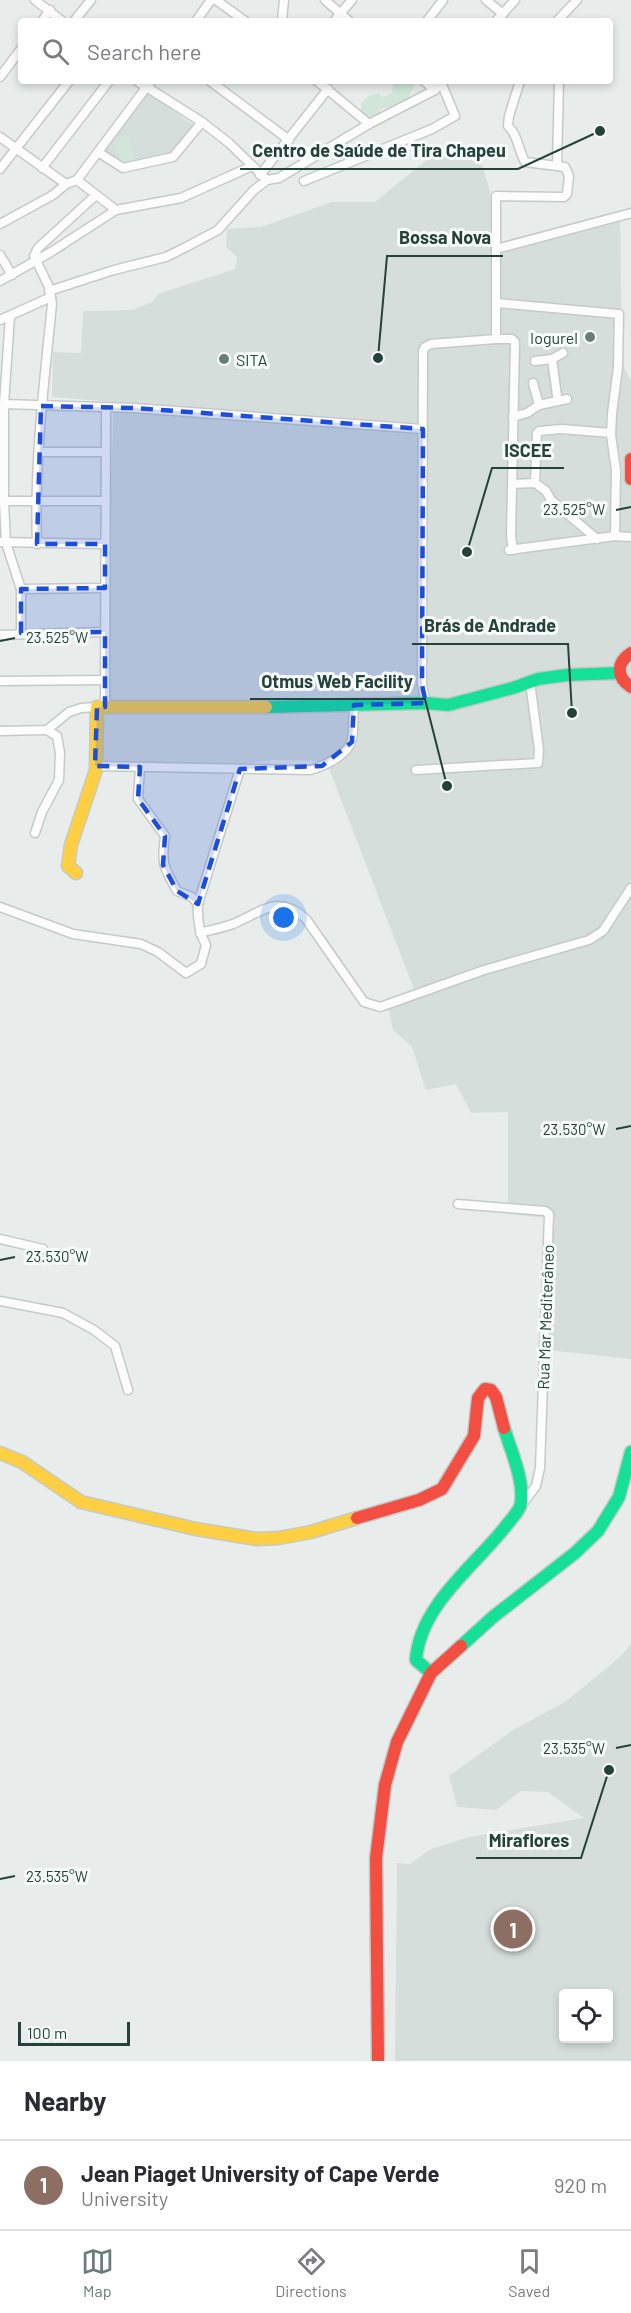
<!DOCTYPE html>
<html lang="en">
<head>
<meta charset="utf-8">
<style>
	:root { --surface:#fff; --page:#f2f2f3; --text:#2b2b33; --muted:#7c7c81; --line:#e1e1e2; --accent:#697e78 }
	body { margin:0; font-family:Barlow,sans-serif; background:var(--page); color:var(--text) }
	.controls { position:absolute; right:18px; bottom:18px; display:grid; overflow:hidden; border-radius:6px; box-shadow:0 3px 9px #0003 }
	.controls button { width:54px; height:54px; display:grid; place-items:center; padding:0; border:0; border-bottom:2px solid var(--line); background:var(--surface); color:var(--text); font:30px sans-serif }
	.scale { position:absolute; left:18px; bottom:15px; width:112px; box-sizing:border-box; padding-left:6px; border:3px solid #24423a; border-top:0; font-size:16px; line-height:21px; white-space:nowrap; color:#24423a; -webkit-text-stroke:4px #f7fbf9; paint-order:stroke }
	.you { position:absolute; left:284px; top:918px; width:21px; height:21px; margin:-15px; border:4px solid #fff; border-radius:50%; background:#1a73e8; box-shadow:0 0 0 9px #1a73e833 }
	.badge { display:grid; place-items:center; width:39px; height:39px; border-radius:50%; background:var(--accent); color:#fff; font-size:20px; font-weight:700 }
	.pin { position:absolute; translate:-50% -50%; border:3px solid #fff; box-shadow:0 2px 6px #0006 }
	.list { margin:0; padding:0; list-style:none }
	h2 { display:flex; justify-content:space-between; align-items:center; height:78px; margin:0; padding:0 24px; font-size:26px }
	h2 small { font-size:20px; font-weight:400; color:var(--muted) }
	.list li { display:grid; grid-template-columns:39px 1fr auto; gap:18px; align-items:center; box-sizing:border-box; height:90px; padding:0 24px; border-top:2px solid var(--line) }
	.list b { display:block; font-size:22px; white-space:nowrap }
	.list p { margin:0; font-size:20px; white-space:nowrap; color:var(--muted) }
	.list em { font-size:20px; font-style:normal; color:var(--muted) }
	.icon { flex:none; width:33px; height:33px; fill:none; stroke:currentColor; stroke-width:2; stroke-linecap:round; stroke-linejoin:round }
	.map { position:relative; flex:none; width:631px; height:2061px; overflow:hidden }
	.search { position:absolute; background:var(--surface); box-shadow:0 3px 9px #0003; left:18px; right:18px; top:18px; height:66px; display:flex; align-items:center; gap:15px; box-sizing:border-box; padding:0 21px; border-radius:6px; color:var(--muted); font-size:22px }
	.sheet { height:168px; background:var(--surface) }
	nav { display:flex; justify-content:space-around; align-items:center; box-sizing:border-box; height:84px; border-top:2px solid var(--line); background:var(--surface); font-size:16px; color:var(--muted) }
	nav a { display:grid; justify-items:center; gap:3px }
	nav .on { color:var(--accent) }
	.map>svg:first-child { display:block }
	.built { fill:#d6dedb; fill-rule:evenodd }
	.green { fill:#d1e6d8 }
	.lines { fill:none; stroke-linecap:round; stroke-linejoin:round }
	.street-casing { stroke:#c5cac8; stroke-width:11 }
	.fast-casing { stroke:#c3cbc8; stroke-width:15 }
	.slow-casing { stroke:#c3cbc8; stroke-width:15 }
	.jam-casing { stroke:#c3cbc8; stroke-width:15 }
	.street { stroke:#fcfcfc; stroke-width:8 }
	.fast { stroke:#16e098; stroke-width:12 }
	.slow { stroke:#ffcf43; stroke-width:12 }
	.jam { stroke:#f24e42; stroke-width:12 }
	.marked { fill:#1d4ed8; fill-opacity:0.2; stroke:#1d4ed8; stroke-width:4.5; stroke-dasharray:12 8; stroke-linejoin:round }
	.ticks { fill:none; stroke:#24423a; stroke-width:2 }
	.poi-dot { fill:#697e78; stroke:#f7fbf9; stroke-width:2 }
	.labels { text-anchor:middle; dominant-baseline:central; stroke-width:6; stroke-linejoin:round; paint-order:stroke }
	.poi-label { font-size:16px; fill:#24423a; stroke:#f7fbf9; text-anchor:end }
	.street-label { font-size:16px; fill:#24423a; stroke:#f7fbf9 }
	.ticks-label { font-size:15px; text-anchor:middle; fill:#24423a; stroke:#f7fbf9; stroke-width:6; stroke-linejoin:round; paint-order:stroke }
	.leader { fill:none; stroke:#24423a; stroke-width:2 }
	.callout-dot { fill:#24423a; stroke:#f7fbf9; stroke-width:2 }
	.callout-label { font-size:18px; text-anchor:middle; font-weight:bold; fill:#24423a; stroke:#f7fbf9; stroke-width:6; stroke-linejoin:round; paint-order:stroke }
</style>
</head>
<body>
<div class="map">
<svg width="631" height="2061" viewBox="0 0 631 2061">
	<rect width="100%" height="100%" fill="#e8edeb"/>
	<g class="built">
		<path d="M148,92L193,125L171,155L122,163L103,150Z"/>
		<path d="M434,154L481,162L490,191L493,245L620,212L622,364L631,381V1359L538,1349L545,1218L508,1214V1112L471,1113L456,1084L426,1090L412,1047L393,1030L389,1009L417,997L327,763L317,761L275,760L249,763L100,762L114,402L52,397L53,352L81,353L83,311L133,310L152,302L158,294L235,269L237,257L226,247L227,229L261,227L332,202H375Z"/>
		<path d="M631,1644V2061H395L397,1863L410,1864L431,1849L469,1837L584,1818L548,1792L521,1791L496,1810L457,1807L449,1776L513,1730L565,1702L620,1657ZM564,1994H608V2038H564Z"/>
	</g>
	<g class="green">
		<path d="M393,81H416L409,97L399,106L383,108L374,116L368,117L361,112V103L370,95L378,93L383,97L392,93Z"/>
		<path d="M129,134L134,160L122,163L119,160L115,138Z"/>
	</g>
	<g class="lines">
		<defs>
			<g id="street">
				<path d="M35,0L62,21"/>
				<path d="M216,0L245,21"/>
				<path d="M325,0L349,21"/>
				<path d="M486,0L503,14"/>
				<path d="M42,21L50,10"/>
				<path d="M74,21L91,0"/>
				<path d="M196,21L211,0"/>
				<path d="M282,21L284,0"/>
				<path d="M334,21L352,0"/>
				<path d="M427,21L443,0"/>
				<path d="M496,21L515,0"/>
				<path d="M557,21L577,0"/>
				<path d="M0,77L21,49"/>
				<path d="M137,81L202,122L229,143L267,180L279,178L369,124L435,90L442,81"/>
				<path d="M210,81L289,140"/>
				<path d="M317,81L369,124"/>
				<path d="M424,81L435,90"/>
				<path d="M0,137L66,184L77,180L116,210"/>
				<path d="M98,152L123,168L173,157L202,122"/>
				<path d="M557,165L559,81"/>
				<path d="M42,168L109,81"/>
				<path d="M0,169L69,81"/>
				<path d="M260,175L328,89"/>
				<path d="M77,180L151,81"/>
				<path d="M304,181L432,129L455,116L441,82"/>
				<path d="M0,224L53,195L66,184"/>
				<path d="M496,249V196L564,197L567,194L569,176L565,167L525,162C518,149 518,135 508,126L509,116L520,81"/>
				<path d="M0,255L12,275"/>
				<path d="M0,281L51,252L116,210L181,198L252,166"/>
				<path d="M49,291L114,270L166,257L186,247L218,230L254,190L267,180"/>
				<path d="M497,303L619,314L618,367L612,414L611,435L616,470L615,536"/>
				<path d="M10,316L4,404V501L6,543L21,589V633"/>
				<path d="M0,320L51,297"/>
				<path d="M496,339H512L515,342L511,536L513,550"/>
				<path d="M552,359L557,396"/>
				<path d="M535,361L552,359L563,353"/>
				<path d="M533,383L539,405"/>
				<path d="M4,404L134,408L423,429"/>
				<path d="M513,417L527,413L539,405L567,399"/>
				<path d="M39,452H105"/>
				<path d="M535,483L537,433L539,431L562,429L611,433"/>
				<path d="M512,484L535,483L546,491L551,500L597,539"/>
				<path d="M0,501H105"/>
				<path d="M1,542L105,544"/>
				<path d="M37,544C34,463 44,384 52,304L49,287L34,256L38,248L96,195"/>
				<path d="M509,550L615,536L631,537"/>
				<path d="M21,589L105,588"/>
				<path d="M0,635L105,632"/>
				<path d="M0,681L105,680"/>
				<path d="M426,703L422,685L423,351L425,347L431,344L496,339V249L631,213"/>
				<path d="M105,707L106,407"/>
				<path d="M0,731L47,730L69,712L81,708L97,707"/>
				<path d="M95,766L310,770C324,766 349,755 352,739C354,728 353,716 354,705"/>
				<path d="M416,770L538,763L539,750L530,682"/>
				<path d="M35,833L42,812L59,780L60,753L57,736L47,730"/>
				<path d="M198,904L240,769"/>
				<path d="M0,907L73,934L141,944L158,952L186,973L201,964L206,945C199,932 197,920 198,904L192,897L177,891C164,867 161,865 165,836L138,799L140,767"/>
				<path d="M200,933C211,930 222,928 233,924C262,912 278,893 306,919L364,1002L380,1007L484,970L589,940L603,931L631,888"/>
				<path d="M458,1204L545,1211L549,1214L540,1468L536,1486L521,1506"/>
				<path d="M0,1239L43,1249"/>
				<path d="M0,1301L63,1313L94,1330L115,1346L128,1390"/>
			</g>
			<g id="fast">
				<path d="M266,707L426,703L448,705L513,688L538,679L567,675L619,673"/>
				<path d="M461,1646L493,1617L575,1553L598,1531L619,1497L631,1452"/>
				<path d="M431,1673L416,1660C420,1605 475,1566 506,1526C511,1519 520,1511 521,1503C524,1479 511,1451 504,1428"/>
			</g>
			<g id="slow">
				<path d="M76,873L68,866L71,845L96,770L97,707H266"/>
				<path d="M0,1453L22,1462L81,1502L196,1529L257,1539L279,1538L311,1532L357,1518"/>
			</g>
			<g id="jam">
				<path d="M631,459V479"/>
				<path d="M631,653C616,663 616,677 631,687"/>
				<path d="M357,1518L419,1500L442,1489L474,1436L478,1398L485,1389L491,1390L496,1397L504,1428"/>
				<path d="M378,2061L376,1858L385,1785L397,1742L431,1673L461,1646"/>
			</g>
		</defs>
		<use href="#street" class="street-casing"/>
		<use href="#fast" class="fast-casing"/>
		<use href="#slow" class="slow-casing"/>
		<use href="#jam" class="jam-casing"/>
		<use href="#street" class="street"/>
		<use href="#fast" class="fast"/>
		<use href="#slow" class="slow"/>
		<use href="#jam" class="jam"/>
	</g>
	<path class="marked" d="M41,406L134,408L423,429L422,685L426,703L354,705L352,742L322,766L240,769L198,904L177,891L163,865L165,836L138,799L140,767L95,766L97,707H105V632L21,633V589L105,588V544H37Z"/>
	<path class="ticks" d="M616,510L631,507M0,641L15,638M616,1129L631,1126M0,1260L15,1257M616,1748L631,1745M0,1879L15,1876"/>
	<g class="poi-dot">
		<circle cx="590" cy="337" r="6"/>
		<circle cx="224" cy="359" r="6"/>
	</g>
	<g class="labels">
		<g class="poi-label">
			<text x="578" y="337">Iogurel</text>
			<text x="236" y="359" text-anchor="start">SITA</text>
		</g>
		<g class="street-label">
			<text transform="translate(545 1317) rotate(-88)">Rua Mar Mediterâneo</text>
		</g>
	</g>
	<g class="ticks-label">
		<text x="574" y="515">23.525°W</text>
		<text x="57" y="643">23.525°W</text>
		<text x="574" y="1135">23.530°W</text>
		<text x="57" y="1262">23.530°W</text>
		<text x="574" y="1754">23.535°W</text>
		<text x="57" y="1882">23.535°W</text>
	</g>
	<path class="leader" d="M600 131L518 169H240M378 358L387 256H503M467 552L492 468H564M572 713L568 644H412M447 786L425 699H250M609 1770L581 1858H476"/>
	<g class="callout-dot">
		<circle cx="600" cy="131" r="6"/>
		<circle cx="378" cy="358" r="6"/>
		<circle cx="467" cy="552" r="6"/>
		<circle cx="572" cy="713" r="6"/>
		<circle cx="447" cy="786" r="6"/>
		<circle cx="609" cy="1770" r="6"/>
	</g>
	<g class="callout-label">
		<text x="379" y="157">Centro de Saúde de Tira Chapeu</text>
		<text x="445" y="244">Bossa Nova</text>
		<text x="528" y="457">ISCEE</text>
		<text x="490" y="632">Brás de Andrade</text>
		<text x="337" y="688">Otmus Web Facility</text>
		<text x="529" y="1847">Miraflores</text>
	</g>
</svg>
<div class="controls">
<button><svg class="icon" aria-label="locate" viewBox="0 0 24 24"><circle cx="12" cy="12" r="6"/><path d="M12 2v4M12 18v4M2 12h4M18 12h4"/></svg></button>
</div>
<div class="scale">100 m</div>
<div class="you"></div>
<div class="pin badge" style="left:513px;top:1929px;background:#8d6e63">1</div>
<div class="search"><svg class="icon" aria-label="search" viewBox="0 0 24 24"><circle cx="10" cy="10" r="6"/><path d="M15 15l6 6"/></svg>Search here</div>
</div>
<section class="sheet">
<h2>Nearby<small></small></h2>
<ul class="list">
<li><span class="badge" style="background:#8d6e63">1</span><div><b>Jean Piaget University of Cape Verde</b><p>University</p></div><em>920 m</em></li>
</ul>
</section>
<nav>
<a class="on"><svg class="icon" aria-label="map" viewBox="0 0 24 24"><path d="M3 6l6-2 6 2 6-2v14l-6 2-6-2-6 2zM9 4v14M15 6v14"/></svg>Map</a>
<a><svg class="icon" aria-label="directions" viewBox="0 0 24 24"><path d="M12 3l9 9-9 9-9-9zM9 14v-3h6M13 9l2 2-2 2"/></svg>Directions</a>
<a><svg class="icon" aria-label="saved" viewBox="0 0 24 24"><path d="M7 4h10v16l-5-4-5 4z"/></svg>Saved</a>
</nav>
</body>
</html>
